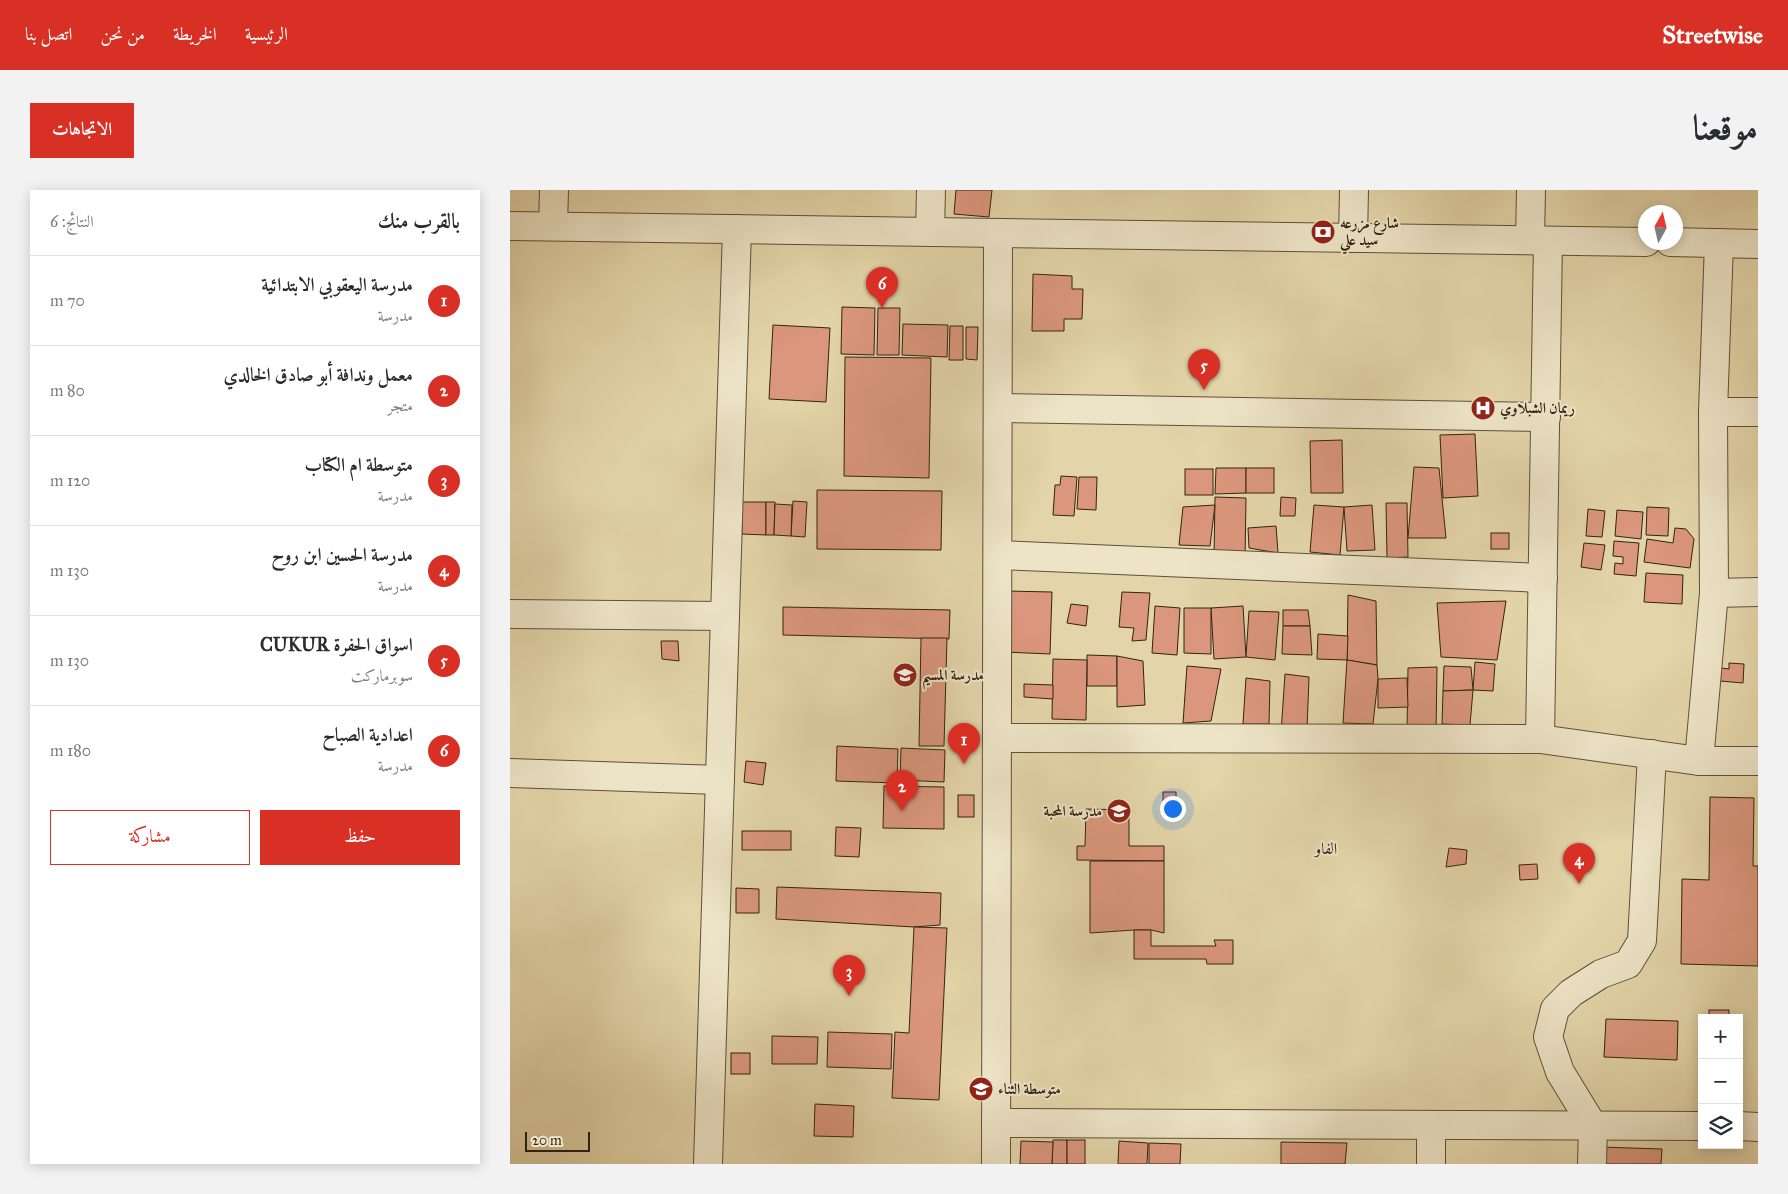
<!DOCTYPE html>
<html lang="ar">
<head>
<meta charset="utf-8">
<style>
	:root { --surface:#fff; --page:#f2f2f3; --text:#2b2b33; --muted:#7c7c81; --line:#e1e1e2; --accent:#d93025 }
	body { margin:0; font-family:"IM FELL Great Primer",Amiri,serif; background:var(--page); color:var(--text); direction:rtl }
	.controls { position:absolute; right:15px; bottom:15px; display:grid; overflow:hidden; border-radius:0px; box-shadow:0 2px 12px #0003 }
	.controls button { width:45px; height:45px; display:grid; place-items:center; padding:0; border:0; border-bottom:1px solid var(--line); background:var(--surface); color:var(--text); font:25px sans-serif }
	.compass { position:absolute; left:1128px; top:15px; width:45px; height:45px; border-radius:50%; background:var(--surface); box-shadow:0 2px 12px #0003; rotate:8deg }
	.scale { position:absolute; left:15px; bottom:12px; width:65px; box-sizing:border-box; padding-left:5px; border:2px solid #332312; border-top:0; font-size:14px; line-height:18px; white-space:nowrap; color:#332312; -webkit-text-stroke:4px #ede4c7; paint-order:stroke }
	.you { position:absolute; left:662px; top:618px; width:18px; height:18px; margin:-12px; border:4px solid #fff; border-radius:50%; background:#1a73e8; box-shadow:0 0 0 8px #1a73e833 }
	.badge { display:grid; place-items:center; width:32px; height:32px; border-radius:50%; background:var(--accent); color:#fff; font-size:16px; font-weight:700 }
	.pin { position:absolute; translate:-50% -41px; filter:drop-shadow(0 1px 2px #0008) }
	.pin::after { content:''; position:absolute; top:26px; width:18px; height:15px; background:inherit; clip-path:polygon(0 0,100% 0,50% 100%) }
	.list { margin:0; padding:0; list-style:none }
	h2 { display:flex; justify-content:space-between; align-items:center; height:65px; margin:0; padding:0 20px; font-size:21px }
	h2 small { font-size:16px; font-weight:400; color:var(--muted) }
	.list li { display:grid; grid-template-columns:32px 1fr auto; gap:15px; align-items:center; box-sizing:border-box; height:90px; padding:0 20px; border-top:1px solid var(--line) }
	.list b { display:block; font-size:19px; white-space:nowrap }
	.list p { margin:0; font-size:16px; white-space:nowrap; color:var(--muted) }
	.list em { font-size:16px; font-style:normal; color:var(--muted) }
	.actions { display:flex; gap:10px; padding:15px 20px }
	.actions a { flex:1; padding:11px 0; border:1px solid var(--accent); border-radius:0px; text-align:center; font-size:18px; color:var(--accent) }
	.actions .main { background:var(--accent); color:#fff }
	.icon { flex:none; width:28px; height:28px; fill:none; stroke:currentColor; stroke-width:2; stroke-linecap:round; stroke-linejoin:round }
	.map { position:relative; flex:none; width:1248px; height:974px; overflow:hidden; direction:ltr; border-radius:0px }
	header { display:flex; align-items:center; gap:30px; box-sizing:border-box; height:70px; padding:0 25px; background:var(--accent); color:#fff }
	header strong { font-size:24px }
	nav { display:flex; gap:28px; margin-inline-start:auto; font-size:18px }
	.intro { display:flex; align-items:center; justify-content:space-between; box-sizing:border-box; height:120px; padding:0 30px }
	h1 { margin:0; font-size:35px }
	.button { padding:12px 22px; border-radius:0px; background:var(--accent); color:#fff; font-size:18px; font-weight:700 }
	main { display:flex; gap:30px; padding:0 30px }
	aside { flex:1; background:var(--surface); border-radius:0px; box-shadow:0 2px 12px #0003 }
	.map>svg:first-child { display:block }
	.building { fill:#db977d; stroke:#332312 }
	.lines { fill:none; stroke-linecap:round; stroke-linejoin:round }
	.minor-casing { stroke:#5f5038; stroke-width:30 }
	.minor { stroke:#ede4c7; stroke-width:28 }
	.labels { text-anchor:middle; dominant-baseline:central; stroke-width:4; stroke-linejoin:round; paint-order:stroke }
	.poi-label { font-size:15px; font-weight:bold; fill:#332312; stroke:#ede4c7; text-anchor:start }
	.neighbourhood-label { font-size:16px; fill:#332312; stroke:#ede4c7 }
</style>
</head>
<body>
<header>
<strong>Streetwise</strong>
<nav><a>الرئيسية</a><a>الخريطة</a><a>من نحن</a><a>اتصل بنا</a></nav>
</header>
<div class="intro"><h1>موقعنا</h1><a class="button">الاتجاهات</a></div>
<main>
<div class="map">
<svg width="1248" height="974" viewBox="0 0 1248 974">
	<rect width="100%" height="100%" fill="#e3d5a9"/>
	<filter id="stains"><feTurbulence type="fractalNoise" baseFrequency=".004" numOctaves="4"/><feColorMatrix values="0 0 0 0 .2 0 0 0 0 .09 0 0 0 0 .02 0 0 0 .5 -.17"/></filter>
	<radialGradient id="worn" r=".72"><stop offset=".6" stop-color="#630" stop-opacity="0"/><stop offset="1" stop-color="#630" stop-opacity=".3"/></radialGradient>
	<g class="building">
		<path d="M446,0H482L479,27L444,24Z"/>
		<path d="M523,84L562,86V99H573L572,129H554V141H522Z"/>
		<path d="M332,117L365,118L364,165L331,164Z"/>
		<path d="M368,118H390L389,165H367Z"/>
		<path d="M393,134L438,135L437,167L392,165Z"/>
		<path d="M263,135L320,138L316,212L259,209Z"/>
		<path d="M440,136H453V170H439Z"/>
		<path d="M456,137H468L467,170L456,169Z"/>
		<path d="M335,167L421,168L419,288L334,286Z"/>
		<path d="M965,244L968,306L933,308L930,245Z"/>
		<path d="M832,250L833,303H801L800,251Z"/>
		<path d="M904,277L929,278L936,348H898Z"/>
		<path d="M706,278H736V303L705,304Z"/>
		<rect x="736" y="278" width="28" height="25"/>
		<rect x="675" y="279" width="28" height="26"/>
		<path d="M551,286L567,287L564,326L543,325L545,295H550Z"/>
		<path d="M569,287H587L586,320L567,319Z"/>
		<path d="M307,300L432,301L431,360L307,359Z"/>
		<path d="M705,307L736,308L735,370L704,369Z"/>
		<path d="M771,307L786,308L785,326H770Z"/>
		<path d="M283,311L297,312L295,347L281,346Z"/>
		<path d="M232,312H256V345L232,344Z"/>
		<path d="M256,312H265L264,345H256Z"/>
		<path d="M876,313H897L898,367L877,368Z"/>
		<path d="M265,314L282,315L281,346L264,345Z"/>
		<path d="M705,315L700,356L669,355L673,317Z"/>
		<path d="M804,315L834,317L830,365L800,362Z"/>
		<path d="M862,315L865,360L837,361L834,317Z"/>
		<path d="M1137,317L1159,318L1158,346L1136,345Z"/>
		<path d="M1078,319L1095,321L1092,347L1076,346Z"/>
		<path d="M1107,320L1133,322L1131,349L1105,346Z"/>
		<path d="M766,336L768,363L739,358L738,338Z"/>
		<path d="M1165,338L1176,339L1184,349L1180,378L1134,372L1137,349L1163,353Z"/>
		<rect x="981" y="343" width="18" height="16"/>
		<path d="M1104,351L1129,353L1126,386L1104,384L1105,373L1113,374V367L1103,366Z"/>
		<path d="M1074,353L1095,355L1091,380L1071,377Z"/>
		<path d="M1136,383L1173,385L1172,414L1134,412Z"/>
		<path d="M496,401L542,402L540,464L494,462Z"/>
		<path d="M612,402L640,403L636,450L622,451L624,438L609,437Z"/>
		<path d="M838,405L866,411L867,475L837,470Z"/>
		<path d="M996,411L987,470L931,467L927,413Z"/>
		<path d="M561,414L578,416L576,436L557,433Z"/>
		<path d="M645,416L670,418L667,465L642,463Z"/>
		<path d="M733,416L736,467L704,469L701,418Z"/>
		<path d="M273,417L440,420L439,449L273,445Z"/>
		<path d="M674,418H701V464L674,463Z"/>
		<path d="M773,420H798L800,436H773Z"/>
		<path d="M739,421L769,422L765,470L736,467Z"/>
		<path d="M773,436H800L802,465L772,464Z"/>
		<path d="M808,444L838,446L837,470L807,469Z"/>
		<path d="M411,448H437L434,556H409Z"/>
		<path d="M151,451H168L169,471L152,469Z"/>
		<path d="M577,465L607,466V496H577Z"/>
		<path d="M607,466L633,471L635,515L607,517Z"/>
		<path d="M543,469L577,470L576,530L542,529Z"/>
		<path d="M837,470L867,475L868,489L863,534L833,533Z"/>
		<path d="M965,472L985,474L983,501L963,500Z"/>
		<path d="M1219,473L1234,474L1233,493L1210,491L1211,478L1219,479Z"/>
		<path d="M677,476L711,479L701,531L673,533Z"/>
		<path d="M934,476L961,477L963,500L933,501Z"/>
		<path d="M927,477L926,544L897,540L898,478Z"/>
		<path d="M775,484L799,487L797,540L771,543Z"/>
		<path d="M736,488L760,491L759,534H733Z"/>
		<path d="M897,488L898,517L868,518V489Z"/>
		<path d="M514,494L543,495V509L514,507Z"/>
		<path d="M963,500L960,535L932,534L933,501Z"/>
		<path d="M327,556L388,559L387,593L326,591Z"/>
		<path d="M391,558L435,560L434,592L390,590Z"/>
		<path d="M236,571L256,573L253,595L234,592Z"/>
		<path d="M374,596L434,597V639L373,638Z"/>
		<path d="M653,602H666V615L653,614Z"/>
		<rect x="448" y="605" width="16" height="22"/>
		<path d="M1200,607L1244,608L1243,676H1248V776L1171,774L1172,689L1199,690Z"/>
		<path d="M576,619L619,620V656H654V671L567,670V656H575Z"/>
		<path d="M326,637L351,638L349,667L325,666Z"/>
		<rect x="232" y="641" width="49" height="19"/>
		<path d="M939,658L957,660L956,674L936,677Z"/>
		<path d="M580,671H654V743L641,740H624L580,743Z"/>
		<path d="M1027,674L1028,689L1010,690L1009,675Z"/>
		<path d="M267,697L431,703L430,735L404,737L266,729Z"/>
		<path d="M226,698L249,699V723H226Z"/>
		<path d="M404,737L437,738L429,910L382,908L385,842L399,843Z"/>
		<path d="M624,740H641V756H706L704,750H723V774H697L696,769H624Z"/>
		<rect x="1199" y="820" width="20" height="8"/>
		<path d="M1096,829L1168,831L1167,870L1094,867Z"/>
		<path d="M318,842L382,844L381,879L317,877Z"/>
		<path d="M262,846L308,847L307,874H262Z"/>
		<rect x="221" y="863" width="19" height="21"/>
		<path d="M305,914L344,916L343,947L304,946Z"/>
		<path d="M543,950H557V974H542Z"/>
		<rect x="557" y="950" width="18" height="24"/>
		<path d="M511,951L543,952L542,974H510Z"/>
		<path d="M609,951L638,953L637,974H608Z"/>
		<path d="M771,952L837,953L835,974H771Z"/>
		<path d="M639,953L671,954L670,974H639Z"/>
		<path d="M1090,957L1152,959L1151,974H1090Z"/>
	</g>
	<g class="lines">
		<defs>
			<g id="minor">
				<path d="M0,36L1136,52"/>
				<path d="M43,36L44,0"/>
				<path d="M420,42L421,0"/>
				<path d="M843,48L844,0"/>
				<path d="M1020,50L1021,0"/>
				<path d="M1160,52L1248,54"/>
				<path d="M488,218L1036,227"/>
				<path d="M1203,222H1248"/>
				<path d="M488,365L1033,388"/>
				<path d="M1204,403L1248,402"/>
				<path d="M0,424L215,426"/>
				<path d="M487,548L1030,549L1189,571H1248"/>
				<path d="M1030,549L1038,51"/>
				<path d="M1189,571L1204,403L1203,222L1209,53"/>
				<path d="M0,583L210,590"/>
				<path d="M486,933L1192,936"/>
				<path d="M921,935V974"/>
				<path d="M1229,936L1248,937"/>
				<path d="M198,974L227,39"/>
				<path d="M486,974L488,43"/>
				<path d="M1082,974L1083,936L1050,882L1038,847L1045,819L1061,803L1091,784L1118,774L1132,751L1142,564"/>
			</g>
		</defs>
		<use href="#minor" class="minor-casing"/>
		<use href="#minor" class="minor"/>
	</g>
	<defs>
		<symbol id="bank-disc" viewBox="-11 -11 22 22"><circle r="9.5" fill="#8f2418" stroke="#ede4c7"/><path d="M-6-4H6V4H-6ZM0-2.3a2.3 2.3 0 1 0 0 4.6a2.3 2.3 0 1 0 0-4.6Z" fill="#fff"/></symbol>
		<symbol id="hospital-disc" viewBox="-11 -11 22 22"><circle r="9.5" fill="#8f2418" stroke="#ede4c7"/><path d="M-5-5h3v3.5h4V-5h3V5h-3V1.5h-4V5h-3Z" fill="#fff"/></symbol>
		<symbol id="school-disc" viewBox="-11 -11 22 22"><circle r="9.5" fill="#8f2418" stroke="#ede4c7"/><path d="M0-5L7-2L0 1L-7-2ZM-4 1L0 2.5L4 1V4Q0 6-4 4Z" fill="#fff"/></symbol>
	</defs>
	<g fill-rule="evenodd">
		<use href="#bank-disc" x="799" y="28" width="28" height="28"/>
		<use href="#hospital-disc" x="959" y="204" width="28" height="28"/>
		<use href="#school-disc" x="381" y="471" width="28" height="28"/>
		<use href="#school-disc" x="595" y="607" width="28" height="28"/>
		<use href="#school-disc" x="457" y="885" width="28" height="28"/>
	</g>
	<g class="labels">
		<g class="poi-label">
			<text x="830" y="33">شارع مزرعه<tspan x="830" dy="17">سيد علي</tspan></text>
			<text x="990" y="218">ريمان الشبلاوي</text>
			<text x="412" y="485">مدرسة المسيم</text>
			<text x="592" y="621" text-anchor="end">مدرسة المحبة</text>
			<text x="488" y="899">متوسطة الثناء</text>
		</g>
		<g class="neighbourhood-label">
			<text x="816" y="658">الفاو</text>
		</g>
	</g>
	<rect width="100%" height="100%" filter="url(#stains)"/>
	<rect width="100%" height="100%" fill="url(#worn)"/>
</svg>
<div class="controls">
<button>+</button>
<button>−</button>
<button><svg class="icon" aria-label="layers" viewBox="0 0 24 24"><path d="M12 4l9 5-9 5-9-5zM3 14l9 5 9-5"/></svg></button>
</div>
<svg class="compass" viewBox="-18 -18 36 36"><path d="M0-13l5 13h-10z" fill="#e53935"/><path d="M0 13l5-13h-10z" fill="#7c7c81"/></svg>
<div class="scale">20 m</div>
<div class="you"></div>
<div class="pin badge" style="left:454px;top:574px">1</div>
<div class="pin badge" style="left:392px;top:621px">2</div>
<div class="pin badge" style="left:339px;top:806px">3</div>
<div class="pin badge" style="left:1069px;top:694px">4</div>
<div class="pin badge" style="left:694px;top:200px">5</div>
<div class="pin badge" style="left:372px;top:118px">6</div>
</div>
<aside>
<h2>بالقرب منك<small>النتائج: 6</small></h2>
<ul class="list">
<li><span class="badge">1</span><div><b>مدرسة اليعقوبي الابتدائية</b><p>مدرسة</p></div><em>70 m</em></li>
<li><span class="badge">2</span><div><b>معمل وندافة أبو صادق الخالدي</b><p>متجر</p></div><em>80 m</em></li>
<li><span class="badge">3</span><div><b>متوسطة ام الكتاب</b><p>مدرسة</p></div><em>120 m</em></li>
<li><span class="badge">4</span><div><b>مدرسة الحسين ابن روح</b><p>مدرسة</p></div><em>130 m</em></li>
<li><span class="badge">5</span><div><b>اسواق الحفرة CUKUR</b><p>سوبرماركت</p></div><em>130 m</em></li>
<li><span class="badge">6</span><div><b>اعدادية الصباح</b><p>مدرسة</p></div><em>180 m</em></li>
</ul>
<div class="actions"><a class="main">حفظ</a><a>مشاركة</a></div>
</aside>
</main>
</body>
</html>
